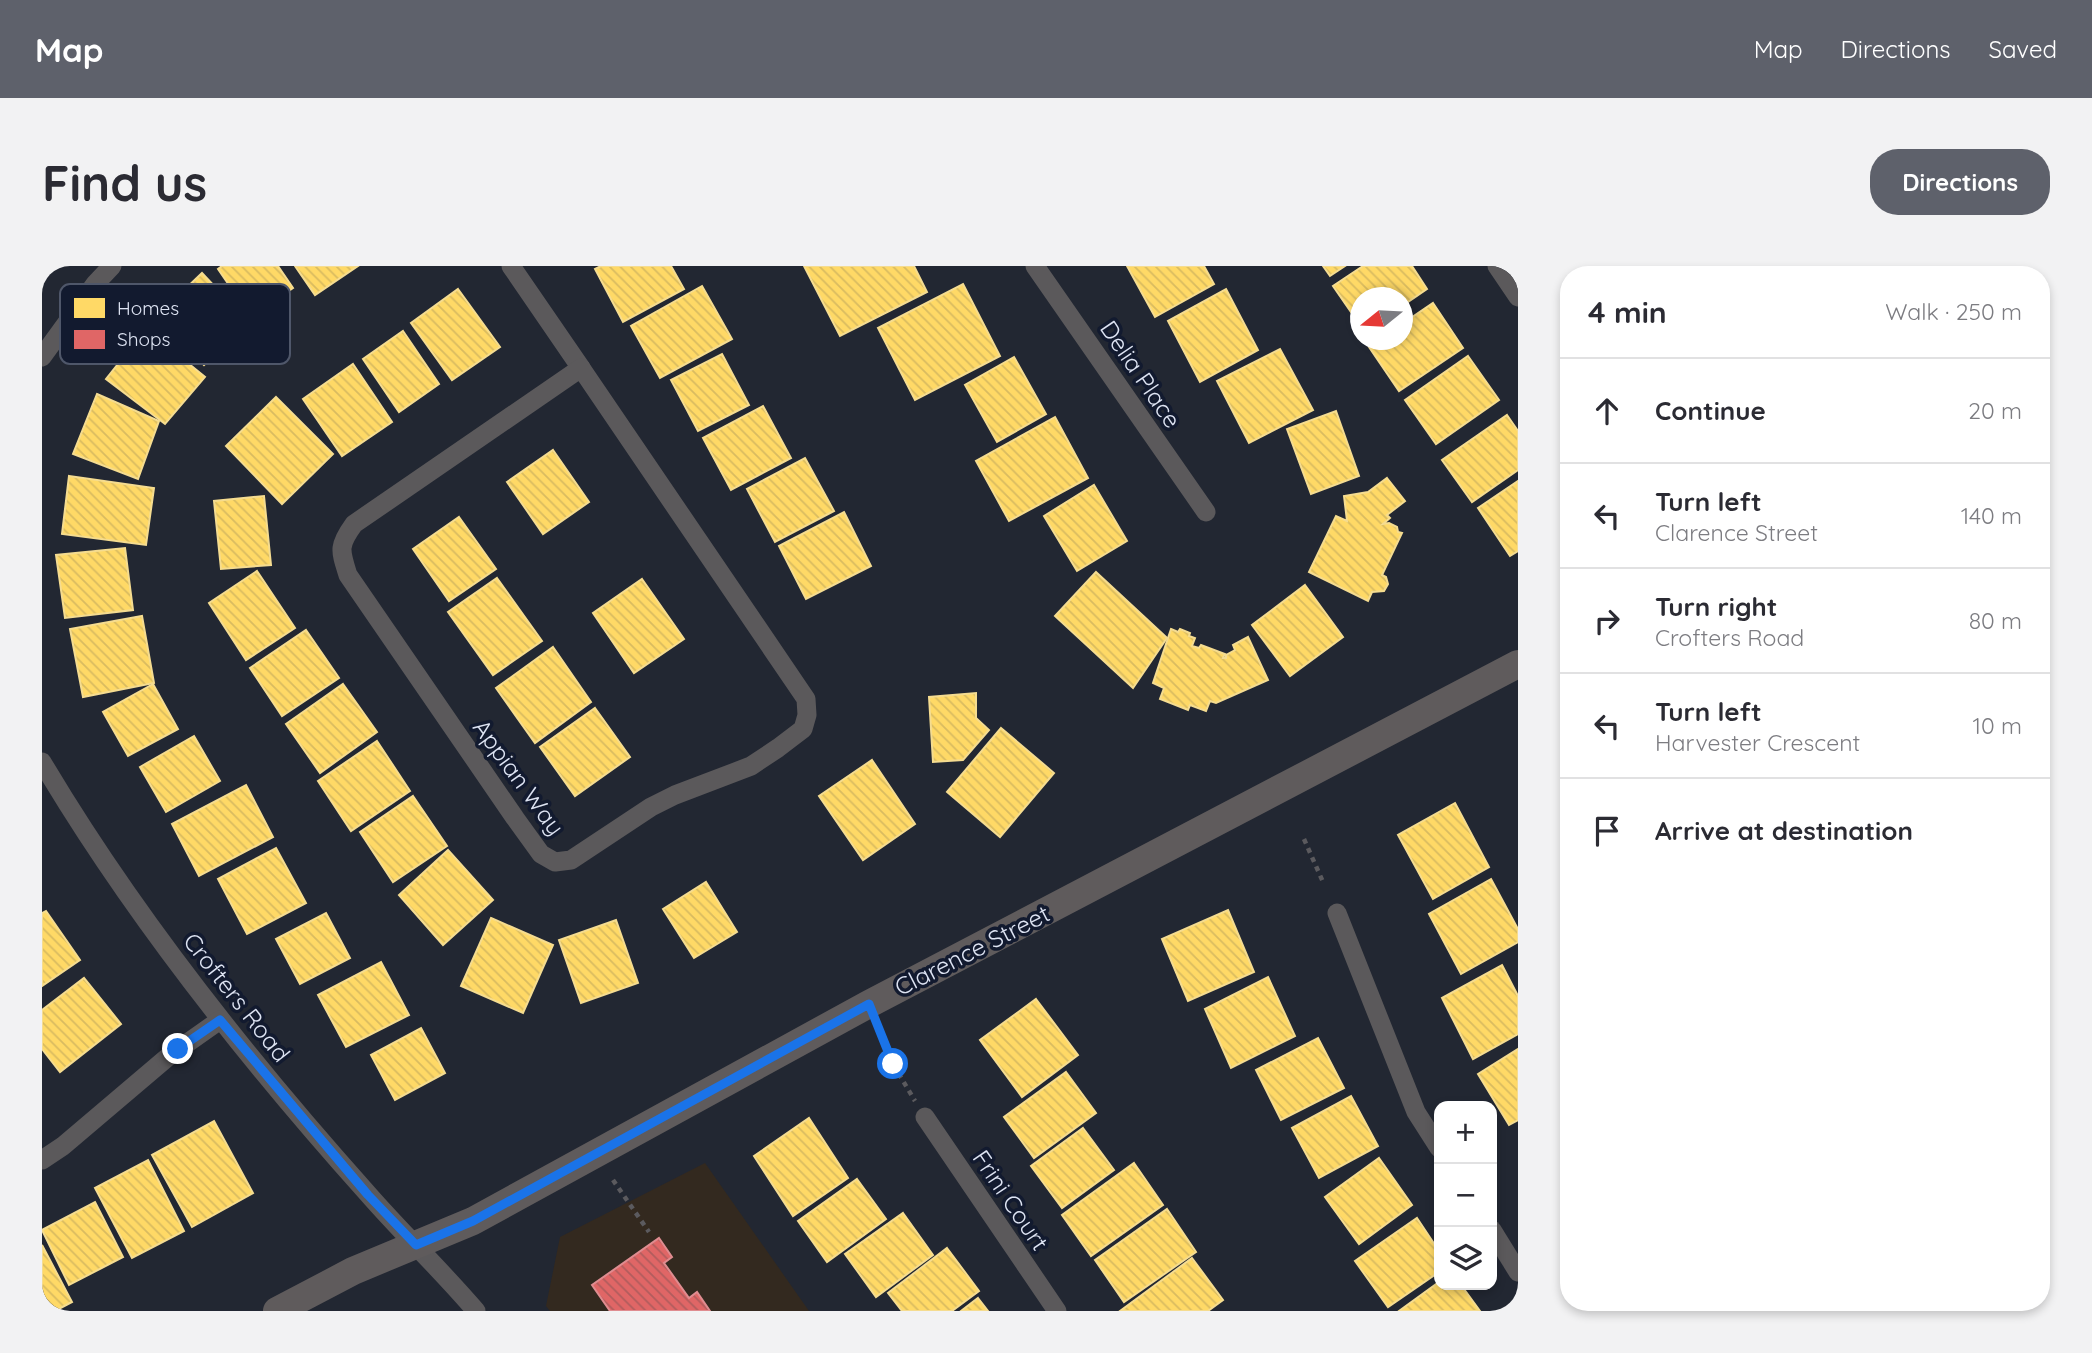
<!DOCTYPE html>
<html lang="en">
<head>
<meta charset="utf-8">
<style>
	:root { --surface:#fff; --page:#f2f2f3; --text:#2b2b33; --muted:#7c7c81; --line:#e1e1e2; --accent:#5e616b }
	body { margin:0; font-family:Quicksand,sans-serif; background:var(--page); color:var(--text) }
	.controls { position:absolute; right:21px; bottom:21px; display:grid; overflow:hidden; border-radius:14px; box-shadow:0 4px 10px #0003 }
	.controls button { width:63px; height:63px; display:grid; place-items:center; padding:0; border:0; border-bottom:2px solid var(--line); background:var(--surface); color:var(--text); font:35px sans-serif }
	.compass { position:absolute; left:1308px; top:21px; width:63px; height:63px; border-radius:50%; background:var(--surface); box-shadow:0 4px 10px #0003; rotate:252deg }
	.stop { position:absolute; width:21px; height:21px; margin:-16px; border:5px solid #1a73e8; border-radius:50%; background:#fff }
	.stop.end { background:#1a73e8; border-color:#fff; box-shadow:0 2px 7px #0008 }
	.list { margin:0; padding:0; list-style:none }
	h2 { display:flex; justify-content:space-between; align-items:center; height:91px; margin:0; padding:0 28px; font-size:30px }
	h2 small { font-size:23px; font-weight:400; color:var(--muted) }
	.list li { display:grid; grid-template-columns:46px 1fr auto; gap:21px; align-items:center; box-sizing:border-box; height:105px; padding:0 28px; border-top:2px solid var(--line) }
	.list b { display:block; font-size:26px; white-space:nowrap }
	.list p { margin:0; font-size:23px; white-space:nowrap; color:var(--muted) }
	.list em { font-size:23px; font-style:normal; color:var(--muted) }
	.icon { flex:none; width:38px; height:38px; fill:none; stroke:currentColor; stroke-width:2; stroke-linecap:round; stroke-linejoin:round }
	.map { position:relative; flex:none; width:1476px; height:1045px; overflow:hidden; border-radius:28px }
	header { display:flex; align-items:center; gap:42px; box-sizing:border-box; height:98px; padding:0 35px; background:var(--accent); color:#fff }
	header strong { font-size:33px }
	nav { display:flex; gap:38px; margin-inline-start:auto; font-size:24px }
	.intro { display:flex; align-items:center; justify-content:space-between; box-sizing:border-box; height:168px; padding:0 42px }
	h1 { margin:0; font-size:49px }
	.button { padding:18px 32px; border-radius:28px; background:var(--accent); color:#fff; font-size:24px; font-weight:700 }
	main { display:flex; gap:42px; padding:0 42px }
	aside { flex:1; background:var(--surface); border-radius:28px; box-shadow:0 4px 10px #0003 }
	.map>svg:first-child { display:block }
	.commercial { fill:#33291f }
	.homes { fill:url(#homes-back-hatch); stroke:#f5dc90; stroke-width:2 }
	.shops { fill:url(#shops-back-hatch); stroke:#df8c90; stroke-width:2 }
	.lines { fill:none; stroke-linecap:round; stroke-linejoin:round }
	.path { stroke:#5b5a5e; stroke-width:4.5; stroke-dasharray:5 5; stroke-linecap:butt }
	.street { stroke:#5b595b; stroke-width:19 }
	.secondary { stroke:#5f5b5c; stroke-width:28 }
	.route { stroke:#1a73e8; stroke-width:9 }
	.labels { text-anchor:middle; dominant-baseline:central; stroke-width:7; stroke-linejoin:round; paint-order:stroke }
	.street-label { font-size:24px; fill:#dee4f3; stroke:#121a2f }
	.key { fill:#121a2f; stroke:#4f576a; stroke-width:2 }
	.key-label { font-size:19px; fill:#dee4f3 }
</style>
</head>
<body>
<header>
<strong>Map</strong>
<nav><a>Map</a><a>Directions</a><a>Saved</a></nav>
</header>
<div class="intro"><h1>Find us</h1><a class="button">Directions</a></div>
<main>
<div class="map">
<svg width="1476" height="1045" viewBox="0 0 1476 1045">
	<defs>
		<pattern id="homes-back-hatch" width="6" height="6" patternUnits="userSpaceOnUse" patternTransform="scale(1.75)"><rect width="6" height="6" fill="#ffd966"/><path d="M-1 5l2 2M0 0l6 6M5-1l2 2" fill="none" stroke="#d9bb60"/></pattern>
		<pattern id="shops-back-hatch" width="6" height="6" patternUnits="userSpaceOnUse" patternTransform="scale(1.75)"><rect width="6" height="6" fill="#e06666"/><path d="M-1 5l2 2M0 0l6 6M5-1l2 2" fill="none" stroke="#b15c5d"/></pattern>
	</defs>
	<rect width="100%" height="100%" fill="#222732"/>
	<path class="commercial" d="M663,897L767,1045H508L504,1040L518,971Z"/>
	<g class="homes">
		<path d="M180,0H236L251,22L209,51L176,3Z"/>
		<path d="M253,0H316L273,29Z"/>
		<path d="M559,0H629L642,23L581,56L553,3Z"/>
		<path d="M762,0H872L885,26L798,70Z"/>
		<path d="M1085,0H1162L1172,18L1113,51Z"/>
		<path d="M1281,0H1303L1288,10Z"/>
		<path d="M1321,0H1370L1385,23L1360,40V32H1318V59L1291,20Z"/>
		<path d="M160,7L206,56L162,99L115,50Z"/>
		<path d="M921,18L958,90L873,134L836,62Z"/>
		<path d="M660,20L690,73L618,112L589,60Z"/>
		<path d="M416,23L458,81L410,114L369,57Z"/>
		<path d="M1184,23L1216,84L1158,116L1126,55Z"/>
		<path d="M1391,37L1421,82L1357,125L1327,81L1337,74H1360V58Z"/>
		<path d="M104,63L163,111L123,158L64,113Z"/>
		<path d="M361,65L397,118L357,146L321,93Z"/>
		<path d="M1238,83L1271,144L1207,177L1175,115Z"/>
		<path d="M680,88L707,139L656,165L629,114Z"/>
		<path d="M1426,90L1457,134L1394,178L1363,134Z"/>
		<path d="M972,91L1004,148L955,176L923,119Z"/>
		<path d="M311,98L350,156L300,190L261,133Z"/>
		<path d="M55,128L117,155L96,213L31,188Z"/>
		<path d="M234,131L291,188L240,238L184,180Z"/>
		<path d="M721,140L749,192L689,224L661,172Z"/>
		<path d="M1294,145L1317,210L1269,228L1245,163Z"/>
		<path d="M1465,149L1476,165V204L1430,236L1400,194Z"/>
		<path d="M1013,151L1046,212L967,255L934,195Z"/>
		<path d="M511,184L547,236L501,268L465,216Z"/>
		<path d="M763,192L792,245L733,276L705,223Z"/>
		<path d="M27,210L112,222L104,279L20,268Z"/>
		<path d="M1345,212L1363,235L1345,249L1348,252L1341,258L1347,257L1355,261L1356,266L1360,267L1340,309L1344,311L1346,318L1342,325L1330,326L1326,335L1267,306L1294,250L1305,255L1302,230L1326,226Z"/>
		<path d="M1476,215V285L1468,290L1436,242Z"/>
		<path d="M1052,219L1085,275L1035,305L1002,250Z"/>
		<path d="M222,230L229,299L179,303L172,235Z"/>
		<path d="M802,246L829,300L764,333L737,280Z"/>
		<path d="M417,251L454,303L407,335L371,283Z"/>
		<path d="M83,282L91,344L23,352L14,289Z"/>
		<path d="M215,305L253,362L204,394L167,337Z"/>
		<path d="M1054,306L1125,372L1091,422L1013,350Z"/>
		<path d="M455,312L500,375L451,409L406,346Z"/>
		<path d="M600,313L642,373L592,407L551,347Z"/>
		<path d="M1263,319L1301,371L1248,410L1210,359Z"/>
		<path d="M100,350L112,417L41,431L28,363Z"/>
		<path d="M1129,363L1136,366L1138,363L1148,367L1147,370L1153,372L1150,380L1157,382L1159,379L1183,388L1181,392H1184V389L1193,384L1191,379L1206,371L1226,414L1174,437L1168,435L1164,445L1148,439L1146,444L1118,433L1122,422L1111,417Z"/>
		<path d="M264,364L297,412L240,450L208,402Z"/>
		<path d="M511,381L549,436L493,477L454,422Z"/>
		<path d="M111,418L136,463L86,490L61,446Z"/>
		<path d="M301,418L335,466L278,507L244,458Z"/>
		<path d="M934,427V452L947,464L921,494L891,496L887,431Z"/>
		<path d="M553,442L588,491L533,530L498,481Z"/>
		<path d="M959,462L1012,507L958,571L905,526Z"/>
		<path d="M152,470L178,515L124,546L98,501Z"/>
		<path d="M335,475L368,525L309,565L276,515Z"/>
		<path d="M830,494L873,558L821,594L777,530Z"/>
		<path d="M204,519L231,571L157,610L130,558Z"/>
		<path d="M371,530L405,580L351,616L318,566Z"/>
		<path d="M1413,537L1447,601L1391,633L1356,569Z"/>
		<path d="M234,582L264,637L205,668L176,613Z"/>
		<path d="M406,584L451,634L401,679L357,629Z"/>
		<path d="M1449,613L1476,663V676L1419,708L1387,648Z"/>
		<path d="M664,616L695,666L652,692L621,643Z"/>
		<path d="M1186,644L1212,706L1146,735L1120,673Z"/>
		<path d="M4,645L38,694L0,720V647Z"/>
		<path d="M284,647L308,692L258,718L234,673Z"/>
		<path d="M449,652L511,679L481,747L419,720Z"/>
		<path d="M574,654L596,717L539,737L517,674Z"/>
		<path d="M339,696L367,749L304,781L276,729Z"/>
		<path d="M1460,699L1476,730V768L1431,793L1400,732Z"/>
		<path d="M1226,711L1253,770L1189,802L1163,743Z"/>
		<path d="M42,712L79,758L18,806L0,783V744Z"/>
		<path d="M994,733L1036,789L980,831L938,774Z"/>
		<path d="M379,762L403,807L353,834L329,789Z"/>
		<path d="M1276,772L1302,822L1239,854L1214,804Z"/>
		<path d="M1476,783V854L1467,859L1436,808Z"/>
		<path d="M1024,806L1054,847L992,892L962,851Z"/>
		<path d="M1309,830L1336,880L1277,912L1250,862Z"/>
		<path d="M767,852L806,912L751,950L712,890Z"/>
		<path d="M172,855L211,927L150,961L110,889Z"/>
		<path d="M1041,862L1072,904L1020,942L989,900Z"/>
		<path d="M1337,892L1370,939L1317,978L1283,931Z"/>
		<path d="M106,894L142,965L90,992L53,922Z"/>
		<path d="M1092,897L1121,939L1049,990L1020,949Z"/>
		<path d="M815,913L844,953L785,996L756,955Z"/>
		<path d="M53,936L81,991L27,1019L0,964Z"/>
		<path d="M1125,943L1154,986L1082,1036L1053,994Z"/>
		<path d="M861,947L891,989L834,1031L803,988Z"/>
		<path d="M1375,952L1397,985V1006L1346,1041L1313,995Z"/>
		<path d="M0,979L30,1036L13,1045H0Z"/>
		<path d="M905,982L937,1025L910,1045H860L846,1027Z"/>
		<path d="M1150,992L1181,1034L1166,1045H1078Z"/>
		<path d="M1397,1016V1019H1419L1438,1045H1357Z"/>
		<path d="M936,1032L946,1045H919Z"/>
	</g>
	<path class="shops" d="M617,972L630,991L622,997L647,1032L655,1026L668,1045H568L550,1019Z"/>
	<g class="lines">
		<g class="path">
			<path d="M1262,573L1281,616"/>
			<path d="M836,762L851,798L873,835"/>
			<path d="M571,914L607,966"/>
		</g>
		<g class="street">
			<path d="M469,0L539,102"/>
			<path d="M993,0L1164,246"/>
			<path d="M1455,0L1476,31"/>
			<path d="M0,91L53,18L70,0"/>
			<path d="M539,102L764,433L765,449L761,463L736,482L709,500L633,529L609,541L529,594L513,596L499,588L473,552L306,309C298,284 296,280 312,258Z"/>
			<path d="M0,496C92,651 206,794 326,928C361,968 399,1004 434,1045"/>
			<path d="M1295,647L1374,846L1397,882"/>
			<path d="M883,851L1015,1045"/>
			<path d="M0,894L21,880L127,790L178,754"/>
			<path d="M1450,964L1476,1006"/>
		</g>
		<path class="secondary" d="M235,1045L311,1005L431,955L827,738L1476,398"/>
	</g>
	<g class="lines">
		<path class="route" d="M136,783L178,754L326,929L374,979L431,955L827,738L851,798"/>
	</g>
	<g class="labels">
		<g class="street-label">
			<text transform="translate(1099 108) rotate(56)">Delia Place</text>
			<text transform="translate(477 511) rotate(54)">Appian Way</text>
			<text transform="translate(930 684) rotate(-27)">Clarence Street</text>
			<text transform="translate(195 731) rotate(52)">Crofters Road</text>
			<text transform="translate(969 934) rotate(56)">Frini Court</text>
		</g>
	</g>
	<rect x="18" y="18" width="230" height="80" rx="10" class="key"/>
	<rect x="32" y="32" width="31" height="20" fill="#ffd966"/>
	<rect x="32" y="64" width="31" height="19" fill="#e06666"/>
	<g class="key-label">
		<text x="75" y="49">Homes</text>
		<text x="75" y="80">Shops</text>
	</g>
</svg>
<div class="controls">
<button>+</button>
<button>−</button>
<button><svg class="icon" aria-label="layers" viewBox="0 0 24 24"><path d="M12 4l9 5-9 5-9-5zM3 14l9 5 9-5"/></svg></button>
</div>
<svg class="compass" viewBox="-18 -18 36 36"><path d="M0-13l5 13h-10z" fill="#e53935"/><path d="M0 13l5-13h-10z" fill="#7c7c81"/></svg>
<div class="stop" style="left:851px;top:798px"></div>
<div class="stop end" style="left:136px;top:783px"></div>
</div>
<aside>
<h2>4 min<small>Walk · 250 m</small></h2>
<ul class="list">
<li><svg class="icon" aria-label="ahead" viewBox="0 0 24 24"><path d="M12 20V5M6 11l6-6 6 6"/></svg><div><b>Continue</b></div><em>20 m</em></li>
<li><svg class="icon" aria-label="left" viewBox="0 0 24 24"><path d="M17 20v-9H6M10 6l-5 5 5 5"/></svg><div><b>Turn left</b><p>Clarence Street</p></div><em>140 m</em></li>
<li><svg class="icon" aria-label="right" viewBox="0 0 24 24"><path d="M7 20v-9h11M14 6l5 5-5 5"/></svg><div><b>Turn right</b><p>Crofters Road</p></div><em>80 m</em></li>
<li><svg class="icon" aria-label="left" viewBox="0 0 24 24"><path d="M17 20v-9H6M10 6l-5 5 5 5"/></svg><div><b>Turn left</b><p>Harvester Crescent</p></div><em>10 m</em></li>
<li><svg class="icon" aria-label="arrive" viewBox="0 0 24 24"><path d="M6 21V4h12l-3 4 3 4H6"/></svg><div><b>Arrive at destination</b></div></li>
</ul>
</aside>
</main>
</body>
</html>
